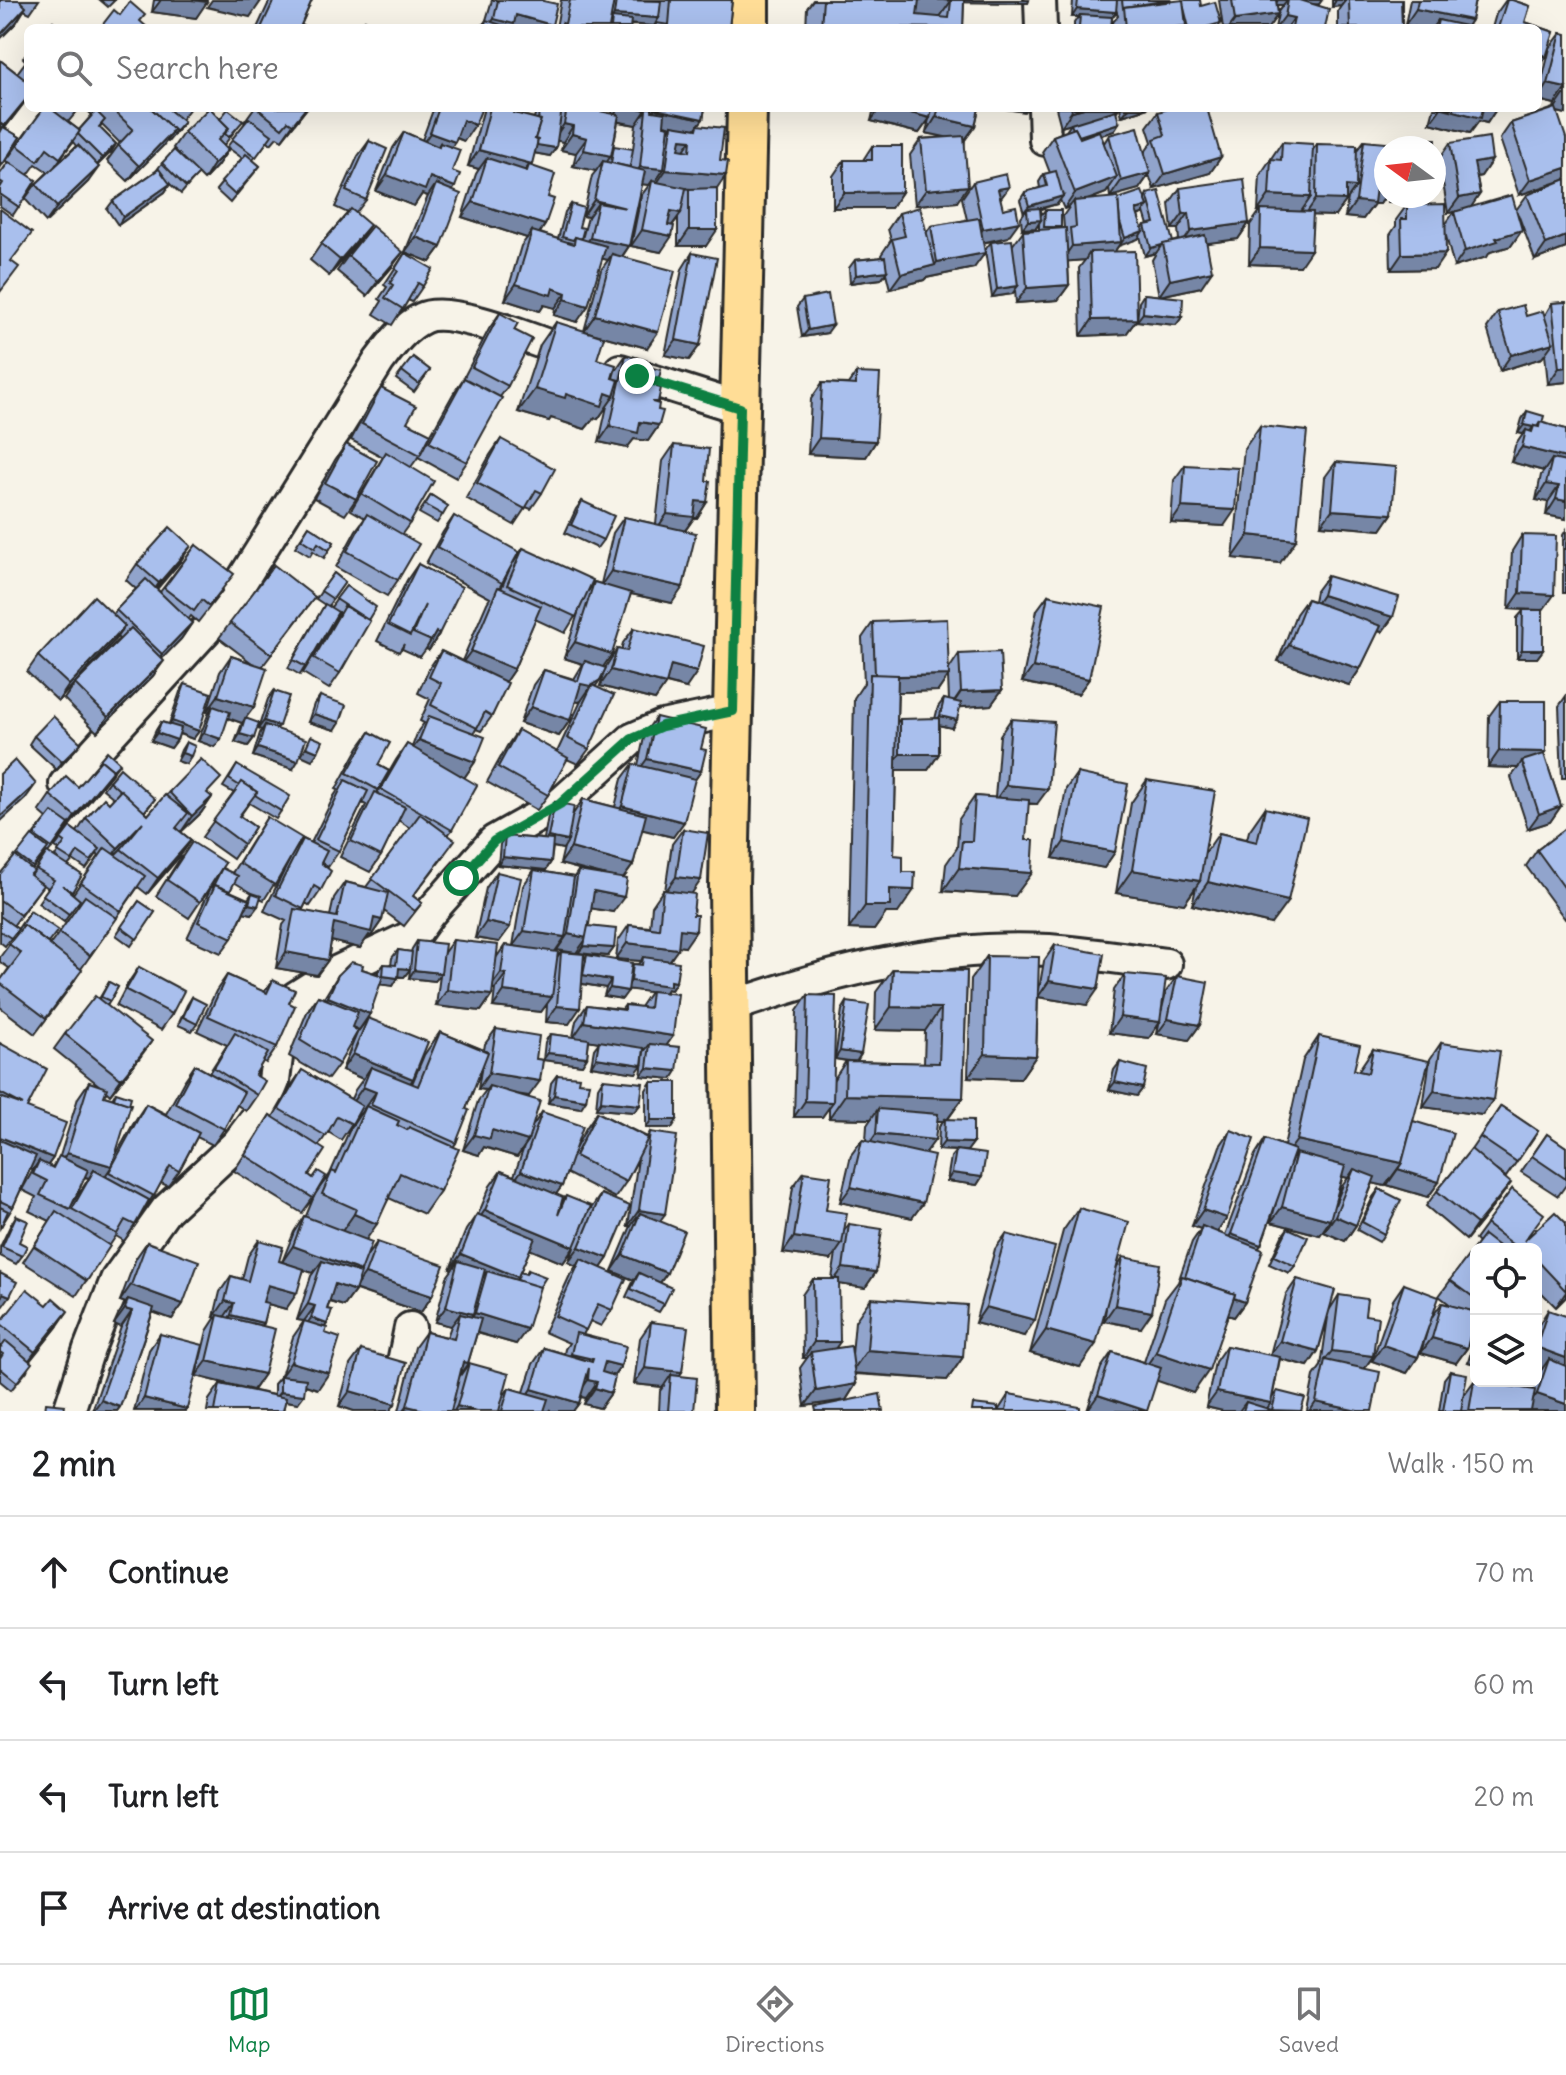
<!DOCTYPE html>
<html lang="en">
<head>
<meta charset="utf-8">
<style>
	:root { --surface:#fff; --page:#f6f6f6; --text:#202124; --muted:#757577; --line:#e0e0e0; --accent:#0b8043 }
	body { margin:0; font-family:Delius,sans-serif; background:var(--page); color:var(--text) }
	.controls { position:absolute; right:24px; bottom:24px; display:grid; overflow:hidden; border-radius:12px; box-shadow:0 8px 32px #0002 }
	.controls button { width:72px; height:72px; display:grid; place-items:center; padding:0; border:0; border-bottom:2px solid var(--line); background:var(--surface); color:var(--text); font:40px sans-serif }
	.compass { position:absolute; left:1374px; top:136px; width:72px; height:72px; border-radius:50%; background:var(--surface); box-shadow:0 8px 32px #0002; rotate:285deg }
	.stop { position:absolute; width:24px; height:24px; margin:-18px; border:6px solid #0b8043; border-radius:50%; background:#fff }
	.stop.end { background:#0b8043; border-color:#fff; box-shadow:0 2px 8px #0008 }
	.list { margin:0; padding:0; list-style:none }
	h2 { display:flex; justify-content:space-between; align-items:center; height:104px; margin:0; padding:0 32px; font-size:34px }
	h2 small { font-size:26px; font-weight:400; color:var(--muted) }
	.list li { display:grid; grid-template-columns:52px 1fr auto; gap:24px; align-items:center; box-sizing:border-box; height:112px; padding:0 32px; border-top:2px solid var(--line) }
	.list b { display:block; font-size:30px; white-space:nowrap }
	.list em { font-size:26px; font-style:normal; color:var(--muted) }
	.icon { flex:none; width:44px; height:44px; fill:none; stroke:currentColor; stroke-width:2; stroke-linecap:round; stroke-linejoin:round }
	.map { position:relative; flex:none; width:1566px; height:1411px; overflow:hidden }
	.search { position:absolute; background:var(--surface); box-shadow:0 8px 32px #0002; left:24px; right:24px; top:24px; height:88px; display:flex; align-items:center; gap:20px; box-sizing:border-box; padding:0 28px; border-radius:12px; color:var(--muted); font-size:30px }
	.sheet { height:552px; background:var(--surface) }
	nav { display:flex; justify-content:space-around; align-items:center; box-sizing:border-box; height:112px; border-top:2px solid var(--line); background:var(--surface); font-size:22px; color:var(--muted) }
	nav a { display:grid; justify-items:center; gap:4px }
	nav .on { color:var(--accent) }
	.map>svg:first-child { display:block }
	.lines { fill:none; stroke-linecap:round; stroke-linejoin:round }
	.minor-casing { stroke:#2b2b2b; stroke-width:36 }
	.major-casing { stroke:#2b2b2b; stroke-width:44 }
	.minor { stroke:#f7f3e8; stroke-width:30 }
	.major { stroke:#ffdd96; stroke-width:38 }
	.wall { fill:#91a4cc; stroke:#2b2b2b; stroke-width:2; fill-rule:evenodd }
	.shaded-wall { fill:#7686a6; stroke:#2b2b2b; stroke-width:2 }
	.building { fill:#a9bfed; stroke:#2b2b2b; stroke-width:2; fill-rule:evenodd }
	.route { stroke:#0b8043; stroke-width:10 }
</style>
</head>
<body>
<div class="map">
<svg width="1566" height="1411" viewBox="0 0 1566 1411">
	<rect width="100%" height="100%" fill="#f7f3e8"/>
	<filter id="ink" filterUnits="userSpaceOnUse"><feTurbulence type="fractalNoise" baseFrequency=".0125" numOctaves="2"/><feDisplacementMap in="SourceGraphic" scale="16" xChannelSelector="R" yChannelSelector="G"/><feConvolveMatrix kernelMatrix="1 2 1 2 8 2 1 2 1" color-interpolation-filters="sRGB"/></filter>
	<g filter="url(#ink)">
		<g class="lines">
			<defs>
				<g id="minor">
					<path d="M1040,0L1041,28"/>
					<path d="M1044,108L1045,140"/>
					<path d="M620,370L740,408"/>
					<path d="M65,784L223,611L379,361C391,345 404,327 423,318C450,304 547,346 578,356"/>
					<path d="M730,1007C833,971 939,944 1049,950C1088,953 1127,959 1166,964"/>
					<path d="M69,1411L89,1349L116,1280L166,1210L237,1144L261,1112L274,1081L278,1049L296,997L334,973L414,935L429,914L494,841L560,804L632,739L662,726L733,711"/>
					<path d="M393,1411L410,1328"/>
				</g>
				<g id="major">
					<path d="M749,28V0"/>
					<path d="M735,1411L729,885L747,108"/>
				</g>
			</defs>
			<use href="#minor" class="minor-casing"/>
			<use href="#major" class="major-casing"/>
			<use href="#minor" class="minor"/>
			<use href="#major" class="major"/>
		</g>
		<g class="wall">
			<path d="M0,0H39L30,13L24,10L16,23L0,39Z"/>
			<path d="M100,0H115L108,7Z"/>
			<path d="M154,0H207L196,18L152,12Z"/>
			<path d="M270,0H312L301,25L308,28H257Z"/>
			<path d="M492,0H543L549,28H481L486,20Z"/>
			<path d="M561,0H732L729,28H653L655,24L654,26L631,25L630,28H556Z"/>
			<path d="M813,0H1029L1028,3L964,2L963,28H806L807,8Z"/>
			<path d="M1073,0H1171L1170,2L1201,6L1218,28H1114L1113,22L1118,16L1116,9V12L1112,18L1111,28H1074V23L1078,17H1072Z"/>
			<path d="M1219,0H1322L1319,4H1314L1325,28H1275L1278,14L1268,28H1223ZM1277,5H1283L1278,12Z"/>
			<path d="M1332,0H1402V28H1338V11L1341,6L1332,7Z"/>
			<path d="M1410,0H1475L1471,20L1467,26L1474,28H1422L1405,25Z"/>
			<path d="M1506,0H1512L1530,6L1525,22L1554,32L1546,57L1538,69V28H1492L1496,14Z"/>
			<path d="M1561,33L1566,34V114L1557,112L1564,180L1519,195L1500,139L1511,123L1554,108L1555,104L1538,100V97L1550,48Z"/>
			<path d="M28,52V98L5,128L20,137L0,168V60L17,73L26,61L23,58Z"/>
			<path d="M44,108H80L68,122L79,130L92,115L87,110L88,108H190L181,120L184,122L178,130L168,142L166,141L128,181L107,161L120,143L102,125L100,128L116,144L111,152L97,165L88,182L46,222L25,199L36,184L48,172L36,164L28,175L36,180L13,215L0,206V174L8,162L6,161ZM73,142L76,146L55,166Z"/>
			<path d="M254,108H307L282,140L277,137L271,144L268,141L253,160L260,166L230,203L216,190L242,158L227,147L245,123L244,122Z"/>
			<path d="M432,108H476L464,141L456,138L451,147L452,191L441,247L430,262L405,252L428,196L422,194L414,206L376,191L393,148L404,132L422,140L433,110H431Z"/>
			<path d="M484,108H515L514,113L534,118L537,108H562V110L564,108H585L612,114L613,108H705L703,119L698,125L720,160L726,175L717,189L706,246H678V218L672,226L661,252L631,246L641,196L649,185L642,184L629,246L622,257L647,348L584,331L601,270L608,260L602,258L577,322L554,315L555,308L544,305L540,311L505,300L521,246L527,238L462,217L476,174L479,169L468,166ZM618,122L636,125L633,149L613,147ZM557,140L563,142L561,150L576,153L573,166L596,171L592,176L583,216L588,217L582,239L579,227L571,204L565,212L558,239L540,233L545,225L548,197L530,166L534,153L550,156Z"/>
			<path d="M874,108H932V111L933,108H979L975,126L965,140L957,202L915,205L910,155L921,139L946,137L926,133L929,119L919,133L871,121Z"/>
			<path d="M1056,108H1119L1116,112L1114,131L1101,135L1104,143L1109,135L1145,152L1152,142L1147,127L1158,112L1221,157L1210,173L1154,189L1149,175L1139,189L1110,197L1109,189L1106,193L1088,200L1145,198L1147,194L1173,242L1179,240L1178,229H1172L1169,204L1180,188L1249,223L1238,239L1206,243L1201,287L1160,296L1182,317L1176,325L1137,321L1139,302L1144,294L1159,296L1152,260L1156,253L1145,256L1140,236L1138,239L1119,245L1115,251L1137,319L1126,334L1081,336L1079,268L1085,260L1068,261L1069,285L1058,300L1016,303L1015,290L1012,294L992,297L985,250L991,242L1012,246L1023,231L1039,230V224L1036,228L1022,229L1021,217L1024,213L1020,200L1025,192L1040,188L1039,182L1044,174L1050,173L1042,152L1053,136L1066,131L1071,124L1061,127ZM1060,200L1064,209L1070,206L1063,216L1064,228H1060L1045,210L1041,215V209L1057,204ZM1144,212L1148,225H1145L1142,229L1138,216L1142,214Z"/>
			<path d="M1120,108H1148L1122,116Z"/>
			<path d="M1434,108H1497L1487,123L1479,121L1470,133L1430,123Z"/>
			<path d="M220,119L237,128L224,145L228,150L217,166L204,180L198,174L181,194L170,184L165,192L118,225L107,209L113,201L156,171L162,163L180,155L173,148L184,132Z"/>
			<path d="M369,141L366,200L356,213L359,241L329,276L310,260L321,244L348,213L335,207L358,156Z"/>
			<path d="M1364,141L1386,148V195L1380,204H1374L1363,219L1345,217L1348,198L1335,216L1312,215L1300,266L1249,264L1250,225L1260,211H1258L1260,175L1282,142L1312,151L1317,144L1357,150Z"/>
			<path d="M1450,143L1492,160L1481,176L1477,177L1480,194L1470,207L1516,210L1527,195L1566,179V248L1535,260L1518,214L1522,230L1511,246L1490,252L1487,257L1454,267L1446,236L1435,269L1391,270L1390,235L1396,226V220L1407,205L1445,225L1454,212L1448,213L1439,159Z"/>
			<path d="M872,146L902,192L891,208H833V176L844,160H863Z"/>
			<path d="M973,182L1009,187L1000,199L1008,237L983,243L974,268L926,278L924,280L890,289L886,273L881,279L850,283L849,268L855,260L882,257L881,255L891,240L888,229L899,213L926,233L931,226L967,220L962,198Z"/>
			<path d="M405,253L423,286L412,302L408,300L392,325L374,314L382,301L379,299L387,287L384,285Z"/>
			<path d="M692,253L700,345L689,360L665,355L682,269Z"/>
			<path d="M348,256L392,267L367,296L337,271Z"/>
			<path d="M803,299L827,333L802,337L797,307Z"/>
			<path d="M1566,302V382L1548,384L1545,354L1542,358L1500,371L1487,328L1498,312L1526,316L1545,315L1552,303Z"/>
			<path d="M500,313L514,330L508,386L500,397L467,462L456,478L418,457L419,456L411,467L410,523L402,534L398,580L387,596L336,567L356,530L365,518L351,510L383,457L351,440L370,404L381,388L407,422L427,441L453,394L463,379L489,329Z"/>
			<path d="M556,322L597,359L612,378H613L615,371L626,355L657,387L659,425L648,441L634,439L627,448L599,442L607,406L598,419L594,418L585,429L551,418L549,421L518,412L540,345Z"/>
			<path d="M413,357L430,370L414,392L396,379Z"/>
			<path d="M856,373L876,441L866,457L808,454L811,399L822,383L848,384Z"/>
			<path d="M1527,411L1542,423L1566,429V519L1546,515L1548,502L1536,500L1541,475L1544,471L1511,462L1515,446L1523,434L1518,433L1522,419Z"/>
			<path d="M1260,426L1280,563L1233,558L1244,449Z"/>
			<path d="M501,439L542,493L531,509L526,507L514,525L466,498L490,455Z"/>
			<path d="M346,444L356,499L345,515L314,498L335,460Z"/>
			<path d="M674,445L706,481L707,502L697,518H694L685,531L672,603L631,594L603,667L605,668L617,649L621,650L623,643L634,628L686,688L666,683L655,700L600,686L604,672L595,687L589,749L578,764L567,759L548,795L537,810L487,782L507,746L518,730L557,752L581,701L579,702L576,701L570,720L559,736L520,723L533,685L544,670L574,679L583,664L564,658L579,610L565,633L535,619L514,669L505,682L492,716L481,731L476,729L474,733L475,762L464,778L452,830L448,835L444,856L413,896L422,903L404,926L384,911L382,920L371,936L369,935L360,948L331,941L328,960L317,975L276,968L283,925L286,921L264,911L290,859L264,900L260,898L252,914L244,912L232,938L221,953L187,938L213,883L189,918L156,896L181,857L222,869L232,873L267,817L294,851L303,839L311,843L334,796L338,790L336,789L359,747L370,732L378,765L389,771L377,793L396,760L407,744L412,747L418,731L424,723L420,721L430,699L418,693L430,667L441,651L462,661L487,603L490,598L426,563L443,532L454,516L514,562L523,548L589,590L594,582L601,584L613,533L624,517L656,524L663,461ZM511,566L501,589L499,588L502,583ZM362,803L366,805L340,857L370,872L381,856L398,820L410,828L366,887L345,882L334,898L330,916L302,911L306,903L310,906L321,890L322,863L328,867L339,851ZM234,882L252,893L248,899L230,891Z"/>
			<path d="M1336,462L1392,514L1381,530L1321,525L1325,477Z"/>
			<path d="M1185,465L1224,526L1171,523L1174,480Z"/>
			<path d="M431,495L448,506L437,523L419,513Z"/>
			<path d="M582,501L603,540L597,548L565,533L576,509Z"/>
			<path d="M309,526L334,542L324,558L313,551L310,556L295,547Z"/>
			<path d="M1566,530V593H1563V535Z"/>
			<path d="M1522,535L1543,610V650L1537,658H1517V618L1524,610L1509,609L1512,551Z"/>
			<path d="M196,545L223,590L198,622L191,616L188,620L192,623L181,639L162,658L153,676L97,732L64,699L75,684L119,639L117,637L58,701L27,672L38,656L113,614L136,589L126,580L137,564L180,562L157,589L160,592Z"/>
			<path d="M418,564L439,634L429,650L426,649L420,657L402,649L404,644L399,652L377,641L407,580Z"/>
			<path d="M334,573L345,582L328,606L331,607L346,586L368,620L340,673L329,689L303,673L339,613L338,612L300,675L288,668L325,605L316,599Z"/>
			<path d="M1327,576L1393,617L1382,632L1378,631L1360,669L1349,685L1278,661L1296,614L1307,599L1314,601L1316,591Z"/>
			<path d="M1048,595L1089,679L1078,694L1022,682L1037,610Z"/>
			<path d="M315,597L262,667L246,718L254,738L248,746L235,742L242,723L228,718L215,747L198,741L209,712L207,711L220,672L231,656L252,663L219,638L230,623Z"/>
			<path d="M873,622L949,669L959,654L1002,690L991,705L960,707L952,728L939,725V754L928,770H896L894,855L898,913H886L874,930L849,929L854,698L864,683L862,638ZM948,676L949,701L944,699L938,707L935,719H900L897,723L898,692L938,691Z"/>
			<path d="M185,684L199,731L193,739L179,734L177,740L171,748L151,741L156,730L161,722L169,724L180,692Z"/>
			<path d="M274,691L276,729L293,769L253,756L260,733L262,730L258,729L268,699Z"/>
			<path d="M320,696L335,730L308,722L314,704Z"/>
			<path d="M1566,696V778H1562L1559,706Z"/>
			<path d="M1500,701L1546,752L1544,754L1561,806L1550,822L1528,829L1511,777L1518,768L1488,767L1489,716Z"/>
			<path d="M656,717L701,749V771L694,781L673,837L642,829L633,865L623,879L613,912L591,908L588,926L614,948L608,956L584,954V959L587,955L631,966L633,964H638L641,961L616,959L618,941L629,925L650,927L652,906L663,890L665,891L672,844L683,829L691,894L685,947L678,946L670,961L676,982L671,990L667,989L665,993L673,1036L666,1046L672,1079L641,1076L644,1052L646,1049H644L636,1073L591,1066L594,1049L599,1042L589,1040L587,1057L582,1065L543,1060L529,1096L520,1095L534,1124L542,1112L574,1151L586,1128L597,1112L647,1137L650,1132L667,1273L660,1283L664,1304L659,1312L626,1297L634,1280L612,1271L631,1226H628L638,1159L626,1182L615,1198L566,1173L562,1186L556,1194L562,1201L566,1196L590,1210L601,1194L608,1258L601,1268L612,1310L601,1326L590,1321L583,1335L621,1366L615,1375L611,1393L600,1408L584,1404L586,1398L581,1397L579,1403L573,1411H399L415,1347L426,1332L447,1337L451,1326L435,1322L447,1277L452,1270L450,1269L466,1230L477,1214L478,1215L490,1186L501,1171L514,1176L524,1147L517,1157L484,1147L479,1155L463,1150L478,1101L486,1090L478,1089L481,1070L466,1109L456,1143L454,1146L440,1191L424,1214L389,1198L366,1239V1257L377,1242L432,1296L421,1312L356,1290L344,1306L330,1302L327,1309V1324L324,1328L318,1389L305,1385L298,1403L285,1401L283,1411H207L209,1400L220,1384L274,1395V1384L281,1376L293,1337L304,1321L297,1320L311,1276L313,1273L304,1270L286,1309L268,1304L262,1326L264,1374L253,1390L196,1376L207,1331L216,1317H214L220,1292L231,1276L242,1279L248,1256L259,1240L279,1261L282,1262L294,1232L304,1216H306L315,1194L330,1174L350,1129L360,1114H358L341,1140L328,1132L318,1147L309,1175L313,1178V1198L302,1213L234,1171L270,1115L273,1117L291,1086L302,1070L351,1099L355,1090L363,1079L342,1070L357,1033L368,1018L413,1079L410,1083L412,1084L424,1055L440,1032L484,1050L485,1044L496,1029L536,1059L543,1060L545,1042L550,1034L573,1037L576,1021L587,1005L622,1009L625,1005L640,1007L650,992L628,989L622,999L604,996L606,988L582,984L569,1024L546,1022L547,1004L541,1012L493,1007L495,989H492V995L481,1011L436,1006L440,975L435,981L409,978L410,969L404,977H398L393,986L380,984L359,1030L353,1027L339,1064L328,1079L289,1056L307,1012L318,996L324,998L338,975L362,969L378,974V972L384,964L391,965L392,958L398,950L411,952L412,949L417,941L443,954L453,940L496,958L505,945L513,946L523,886L534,870L574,877L578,871L604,876L560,864L564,847L563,849L553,847L551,862L546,870L498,865L500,844L505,836L544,839L549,810L555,802L573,814L583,799L615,807L622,779L633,764L638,765L645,733ZM557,948V950L573,953L561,952L557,957L555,951ZM574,1248L568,1262L576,1266L570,1275L544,1332L569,1343L565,1349L564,1354L544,1348L533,1364L524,1392L509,1388L504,1395L469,1363L460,1376L468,1363L477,1333L516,1344L539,1288L528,1270L526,1274L520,1272L530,1249L563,1263Z"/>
			<path d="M1011,719L1037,804H1028L1015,896L943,891L946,864L957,848L959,819L975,796L995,798L1000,735Z"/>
			<path d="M34,736L75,750L57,770L29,744Z"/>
			<path d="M186,742V764L177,761L181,750Z"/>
			<path d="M237,765L281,811L276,819L249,803L240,816L255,827L233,859L202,837L234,793L223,787Z"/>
			<path d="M114,771L64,832L48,853L55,857L60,850L55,847L70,827L77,832L86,818L109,803L114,798L103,789L109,781L155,799L145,812L148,815L169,792L209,795L212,797L201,813L181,832L177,828V829L191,840L180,856L147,894L138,887L81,969L72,985L35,1034L0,1007V981L9,968L0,962V957L17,934L15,933L30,911L48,943L50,945L79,905L77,903L64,922L38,903L48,888L38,881L43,885L13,926L18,929L5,946L0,942V874L16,857L47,818L39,811L50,795L78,787ZM44,854L45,855L31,876L32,870ZM97,854L99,856L73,894L71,893L82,875L68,866L73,860L86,869Z"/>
			<path d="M1077,773L1115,852L1104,868L1053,858L1066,789Z"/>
			<path d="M1147,780L1205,853L1219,833L1247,839L1249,831L1265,808L1271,924L1192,905L1196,888L1184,904L1116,893L1131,803Z"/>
			<path d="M1566,828V918L1565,919L1526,866L1537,850Z"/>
			<path d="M497,872L510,927L499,942L475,938L486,888Z"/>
			<path d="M139,901L155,912L131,946L116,935Z"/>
			<path d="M1055,945L1087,1005L1038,997L1036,1056L1020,1079L968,1077L971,979L987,956L1038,996L1044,961Z"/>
			<path d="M139,967L172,1014L161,1030L116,1006L128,983Z"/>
			<path d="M893,969L967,971L963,1098L948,1119L973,1143L967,1151L982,1177L977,1185L947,1181L951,1157L956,1151L938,1150L939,1127L943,1121H937L925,1154L923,1203L912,1218L840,1202L851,1155L862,1140L866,1141L867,1125L871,1119L829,1118V1107L822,1117H794L797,1011L808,995L834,1079L846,1061L835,1059L842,1010L847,1002L861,1054L857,1061L924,1063L925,1031L875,1030L876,992Z"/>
			<path d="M1125,974L1162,1009L1166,992L1177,976L1200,1025L1189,1040L1157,1034L1159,1024L1149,1038L1109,1033L1114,990Z"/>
			<path d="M227,975L264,992L273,980L289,1003L277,1047L266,1063L263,1061L255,1075L257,1095L246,1111L237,1105L224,1129L213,1145L197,1137L179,1171L168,1186L161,1183L135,1225L124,1241L116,1236L76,1296L23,1262L50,1221L29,1211L36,1197L22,1190L33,1170L30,1169L13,1207L0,1228V1043L27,1108L53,1158L48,1165L52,1167L60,1156L78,1098L89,1082L100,1086L54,1049L65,1034L99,999L109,982L118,987L107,1006L141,1056L110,1095L106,1091L104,1096L112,1099L116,1092L113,1160L136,1119L146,1104L166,1114L184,1081L195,1065L209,1073L227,1045L197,1031L216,991ZM85,1177L89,1178L71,1206Z"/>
			<path d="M192,997L197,1024L192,1031L178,1025L187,1005Z"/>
			<path d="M1319,1036L1354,1070L1358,1071L1373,1049L1413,1121L1439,1182L1428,1197L1387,1185V1183L1385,1186L1373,1183L1356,1225L1345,1241L1324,1232L1326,1226L1320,1235L1271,1222L1276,1203L1261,1245L1258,1248L1245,1302L1234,1317L1228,1315L1193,1393L1157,1380L1087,1411L1101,1368L1112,1352L1144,1362L1165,1299L1178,1282L1192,1242L1201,1229L1192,1226L1220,1146L1231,1130L1227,1218L1217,1232L1225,1235L1255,1155L1265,1139L1284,1146L1303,1060ZM1343,1176L1348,1178L1343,1185L1335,1205Z"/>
			<path d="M1441,1043L1482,1115L1423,1107L1430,1059Z"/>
			<path d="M1120,1062L1143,1088L1137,1096L1109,1090L1114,1070Z"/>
			<path d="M557,1075L578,1082L581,1108L548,1103L551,1083Z"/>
			<path d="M603,1079L640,1105L634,1112L596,1109L598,1087Z"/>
			<path d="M651,1082L672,1128H646V1090Z"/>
			<path d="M1501,1106L1538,1131L1506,1177L1497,1171L1500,1198L1466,1240L1426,1206L1437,1191L1471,1150Z"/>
			<path d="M1547,1134L1566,1147V1185L1558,1196L1521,1172Z"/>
			<path d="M804,1172L826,1210L844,1231L849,1224L876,1272L865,1288L839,1284L835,1349L852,1355L855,1321L871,1298L963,1357L947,1380L855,1374L856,1384L846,1400L805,1406L800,1368L807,1358H803L802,1295L813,1279H832L836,1253L831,1260L783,1253L793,1187Z"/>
			<path d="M1379,1189L1384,1234L1379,1242L1357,1230L1373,1197Z"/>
			<path d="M1512,1189L1525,1240L1566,1223V1297L1556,1307L1536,1287V1249H1476V1323L1474,1322L1467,1348L1456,1363L1421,1353L1430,1321L1418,1357L1407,1373L1372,1361L1393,1300L1404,1284L1431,1318L1442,1303L1452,1306L1439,1296L1478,1243L1475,1240Z"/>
			<path d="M1079,1208L1118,1265L1123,1257L1141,1328L1104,1321L1106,1308L1080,1367L1030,1353L1063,1231Z"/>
			<path d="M16,1216L19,1242L22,1256L16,1264L0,1256V1247L11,1224Z"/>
			<path d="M1288,1228L1295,1266L1289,1273L1269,1264L1282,1236Z"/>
			<path d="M1006,1234L1024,1336L975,1323L995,1249Z"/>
			<path d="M147,1242L183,1304L172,1319L153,1312L120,1407L117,1411H92L121,1327L114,1324L118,1315L126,1303L120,1301L136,1258Z"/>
			<path d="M1297,1279L1330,1309L1339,1295L1365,1315L1373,1356L1365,1368L1372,1411H1307L1314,1376L1321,1366L1328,1317L1318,1351L1308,1366L1280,1359L1272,1398L1277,1391L1301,1411H1223L1206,1407L1215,1362L1226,1346L1270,1355L1286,1295Z"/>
			<path d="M1548,1310L1566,1411H1439L1444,1379L1450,1371L1463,1396L1474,1381L1533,1390L1538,1375L1542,1369L1536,1366V1329Z"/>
			<path d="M651,1322L682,1372L679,1376L694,1411H659L660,1391L663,1387L634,1384L640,1338Z"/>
			<path d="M0,1323L57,1327L30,1361L27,1371L11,1390L0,1381Z"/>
			<path d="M160,1334L187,1409L185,1411H134L149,1350Z"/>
			<path d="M1476,1335V1364L1468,1362Z"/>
			<path d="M361,1350L390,1411H354L339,1406L350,1365Z"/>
			<path d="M1009,1394L1080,1411H998Z"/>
		</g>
		<g class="shaded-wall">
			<path d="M161,0H191L207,2L196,18L152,12Z"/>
			<path d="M212,0H257L261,1L250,17L207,7Z"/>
			<path d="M865,0H953L951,1L935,24Z"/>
			<path d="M958,0H1029L1028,3L956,2Z"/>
			<path d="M1278,0H1287L1283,5H1275Z"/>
			<path d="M1288,0H1322L1319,4L1287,5Z"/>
			<path d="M1336,0H1346L1341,6L1332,7Z"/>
			<path d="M26,7L16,23L0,39V35Z"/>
			<path d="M1077,9L1116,12L1110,20L1080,15L1078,17H1072Z"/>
			<path d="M1416,9L1471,20L1466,28L1438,20L1432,28H1422L1405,25Z"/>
			<path d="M1278,14L1268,28H1229L1235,20Z"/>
			<path d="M516,15L552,25L549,28H487L494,19Z"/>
			<path d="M614,15L659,18L654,26L611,23L612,19Z"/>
			<path d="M1285,16L1294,18L1287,28H1276Z"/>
			<path d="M1221,23L1218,28H1203Z"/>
			<path d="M1543,55L1546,57L1538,69V62Z"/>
			<path d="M1548,84L1566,88L1555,104L1538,100Z"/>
			<path d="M1564,95H1566V114L1553,111Z"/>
			<path d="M28,97V98L0,134L4,126Z"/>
			<path d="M306,108H307L282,140L293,124Z"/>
			<path d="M619,108H638L646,110L636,125L610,120Z"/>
			<path d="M880,108H892L930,118L919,133L871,121Z"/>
			<path d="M999,108H1027L1024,112Z"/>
			<path d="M1084,108H1119L1116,112L1061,127L1072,111Z"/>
			<path d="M1130,108H1148L1122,116L1128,109Z"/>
			<path d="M1441,108H1497L1487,123L1479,121L1470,133L1430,123Z"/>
			<path d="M655,109L703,119L691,134L672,125L669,130L644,125Z"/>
			<path d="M936,117L975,126L964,141L926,133Z"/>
			<path d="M463,120L475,125L464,141L452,136Z"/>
			<path d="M1119,123L1114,131L1070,145L1076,137Z"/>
			<path d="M564,124L573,126L563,142L553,140Z"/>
			<path d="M174,130L163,146L128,181L139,166Z"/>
			<path d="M430,133L455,142L444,158L440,143L433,154L419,149Z"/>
			<path d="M572,134L587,138L576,153L561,150Z"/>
			<path d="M681,139L691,140L680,156L670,155Z"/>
			<path d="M116,144L111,152L97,166L102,158Z"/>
			<path d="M534,144L556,148L550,156L528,152Z"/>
			<path d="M228,150L217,166L204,180L214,164Z"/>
			<path d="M479,150L532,164L527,170L529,165L519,179L487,158L479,169L468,166Z"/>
			<path d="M584,150L611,156L601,170L603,161L596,171L573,166Z"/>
			<path d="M1221,157L1210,173L1154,189L1165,174Z"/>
			<path d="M1492,160L1481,176L1463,179L1474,163Z"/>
			<path d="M99,167L88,182L46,222L57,207Z"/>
			<path d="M640,167L664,169L653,185L652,181L649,185L629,183Z"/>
			<path d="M1566,168V177L1564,180L1519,195L1530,180Z"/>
			<path d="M666,170L726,175L715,191L655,186Z"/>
			<path d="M1150,173L1139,189L1110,197L1121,181Z"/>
			<path d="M387,175L430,177L455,187L444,203L436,184L428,196L422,194L414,206L376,191Z"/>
			<path d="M1117,177L1106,193L1074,205V201L1070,206L1064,209L1075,193Z"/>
			<path d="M170,184L165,192L118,225L123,217Z"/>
			<path d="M968,186L957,202L915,205L926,190Z"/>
			<path d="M1346,186L1356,187L1335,216L1305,215L1316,199Z"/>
			<path d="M1009,187L998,202V189Z"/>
			<path d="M1376,187L1386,188V195L1380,204H1374L1363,219L1345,217L1356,201Z"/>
			<path d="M902,192L891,208H833L844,193Z"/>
			<path d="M1480,194L1469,210L1448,213L1459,198Z"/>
			<path d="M1269,195L1311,197L1300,213L1258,211Z"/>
			<path d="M1063,196L1057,204L1027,212V209L1023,213L1029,206Z"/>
			<path d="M1391,196H1428L1424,202H1388Z"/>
			<path d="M594,200L626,208L598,203L588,217L583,216Z"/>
			<path d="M473,202L545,225L534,240L532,231L527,238L462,217Z"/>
			<path d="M1148,206L1142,214L1130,218L1136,210Z"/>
			<path d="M671,211L681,213L670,228L660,227Z"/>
			<path d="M1189,213L1178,229H1172L1183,214Z"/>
			<path d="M1041,220L1036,228L1022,229L1028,221Z"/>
			<path d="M1019,222L1008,237L972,245L983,229Z"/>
			<path d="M1249,223L1238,239L1180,247L1191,231Z"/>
			<path d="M370,225L359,241L329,276L340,260Z"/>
			<path d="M642,230L672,236L661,252L631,246Z"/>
			<path d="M689,230H717L706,246H678Z"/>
			<path d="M1522,230L1511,246L1490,252L1487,257L1454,267L1465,251L1496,238Z"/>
			<path d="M1143,231L1138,239L1119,246L1125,238Z"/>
			<path d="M1566,236V248L1535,260L1546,244Z"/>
			<path d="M416,237L441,247L430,262L405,252Z"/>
			<path d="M590,238L629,246L618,262L612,254L608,260L579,253Z"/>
			<path d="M1121,242L1110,258L1090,252L1085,260L1061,262L1072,246Z"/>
			<path d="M1162,245L1156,253L1145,256L1151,248Z"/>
			<path d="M1260,248L1311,250L1300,266L1249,264Z"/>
			<path d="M403,252L392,267L367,296L378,281Z"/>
			<path d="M985,253L974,268L926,278L924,280L890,289L901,274L935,265L937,262Z"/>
			<path d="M1446,253L1435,269L1391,270L1402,254Z"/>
			<path d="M887,271L881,279L850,283L856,275Z"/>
			<path d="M1212,271L1201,287L1159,296L1170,280Z"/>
			<path d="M516,284L553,288L566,293L555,308L544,305L540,311L505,300Z"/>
			<path d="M1069,285L1058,300L1016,303L1027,288Z"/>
			<path d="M1018,286L1012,294L992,297L997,289Z"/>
			<path d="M565,299L588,306L577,322L554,315Z"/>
			<path d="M1143,313L1182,317L1176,325L1137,321Z"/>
			<path d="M595,315L658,332L647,348L584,331Z"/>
			<path d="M1137,319L1126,334L1081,336L1092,320Z"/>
			<path d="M833,325L827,333L802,337L808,330Z"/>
			<path d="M676,340L700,345L689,360L665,355Z"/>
			<path d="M1553,343L1542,358L1500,371L1511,355Z"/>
			<path d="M1566,367V382L1548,384L1559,368Z"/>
			<path d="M535,389L566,394L606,393L614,396L598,419L594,418L585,429L551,418L549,421L518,412Z"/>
			<path d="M640,422L659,425L648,441L634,439L627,448L599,442L610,426Z"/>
			<path d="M1524,425L1533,427L1528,435L1526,430L1523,434L1518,433Z"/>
			<path d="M819,438L876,441L866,457L808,454Z"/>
			<path d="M1522,447L1566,458V465L1552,459L1544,471L1511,462Z"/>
			<path d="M1546,484L1559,486L1548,502L1536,500Z"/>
			<path d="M1556,499L1566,501V519L1546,515Z"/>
			<path d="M696,501L707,502L697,518H694L683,533L656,530L667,514Z"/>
			<path d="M1182,507L1235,510L1224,526L1171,523Z"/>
			<path d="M1332,510L1392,514L1381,530L1321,525Z"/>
			<path d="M1249,535L1296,540L1280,563L1233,558Z"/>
			<path d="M191,546L180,562L148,599L159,583Z"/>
			<path d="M611,571L683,587L672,603L600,587Z"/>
			<path d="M1520,593L1554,595L1543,610L1509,609Z"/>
			<path d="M1322,595L1393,617L1382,632L1311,611Z"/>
			<path d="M192,623L181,639L151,670L162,654Z"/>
			<path d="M125,626L114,641L58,701L69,685Z"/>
			<path d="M436,632L439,634L429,650L426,649Z"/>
			<path d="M575,642L612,654L601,670L585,661L583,664L564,658Z"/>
			<path d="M1289,645L1360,669L1349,685L1278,661Z"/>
			<path d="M1522,650H1543L1537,658H1517Z"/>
			<path d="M471,651L514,669L503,685L460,666Z"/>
			<path d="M164,661L153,676L97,732L108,717Z"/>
			<path d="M671,665L697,672L686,688L660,681Z"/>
			<path d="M1033,667L1089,679L1078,694L1022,682Z"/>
			<path d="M611,670L666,684L655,700L600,686Z"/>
			<path d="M949,675L938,691L869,693L875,677Z"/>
			<path d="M600,680L589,696L592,685L581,701L579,702L570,700L581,684Z"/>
			<path d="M1002,690L991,705L950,708L961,692Z"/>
			<path d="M218,696L254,707L242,723L211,712L213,706L209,712L207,711Z"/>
			<path d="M531,707L570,720L559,736L520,723Z"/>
			<path d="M314,714L340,722L335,730L308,722Z"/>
			<path d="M940,716L957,720L952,728L934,724Z"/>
			<path d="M172,721L199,731L193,739L167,729Z"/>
			<path d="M264,721L279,726L273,734L265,725L262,730L258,729Z"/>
			<path d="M157,733L177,740L171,748L151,741Z"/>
			<path d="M204,733L221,739L215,747L198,741Z"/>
			<path d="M240,734L254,738L248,746L235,742Z"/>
			<path d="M419,740L475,762L464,778L408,755Z"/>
			<path d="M81,743L75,750L57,770L62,762Z"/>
			<path d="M306,747L318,752L312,760L301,755Z"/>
			<path d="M258,748L298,761L293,769L253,756Z"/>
			<path d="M1499,751L1546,752L1535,768L1522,761L1518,768L1488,767Z"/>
			<path d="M182,753L191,756L186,764L177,761Z"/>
			<path d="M900,754H939L928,770H889Z"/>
			<path d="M647,759L701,771L690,787L636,774Z"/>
			<path d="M120,763L102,786L64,832L75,816Z"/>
			<path d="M36,784L25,799L0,822V817Z"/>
			<path d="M1006,785L1048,789L1037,804L995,801Z"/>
			<path d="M212,797L201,813L181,832L192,816Z"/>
			<path d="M622,806L684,822L673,837L611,822Z"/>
			<path d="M1561,806L1550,822L1528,829L1539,814Z"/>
			<path d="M143,822L132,838L107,863L118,848Z"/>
			<path d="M548,837L568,841L563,849L543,845Z"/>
			<path d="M191,840L180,856L147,894L158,878Z"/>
			<path d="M1064,842L1115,852L1104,868L1053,858Z"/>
			<path d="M571,848L633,865L622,880L560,864Z"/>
			<path d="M503,857L551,862L546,870L498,865Z"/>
			<path d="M959,868L1032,873L1015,896L943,891Z"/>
			<path d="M1132,870L1200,881L1184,904L1116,893Z"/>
			<path d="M676,877L701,880L690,896L665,892Z"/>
			<path d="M1208,882L1288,901L1271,924L1192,905Z"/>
			<path d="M890,889L914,890L898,913H886L874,930L849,929L865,906Z"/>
			<path d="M594,891L624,897L613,912L583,907Z"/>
			<path d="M249,904L258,906L252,914L243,912Z"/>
			<path d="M374,918L382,920L371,936L369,935L360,948L323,939L334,923Z"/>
			<path d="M486,922L510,927L499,942L475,938Z"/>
			<path d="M680,929L696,931L685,947L669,945Z"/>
			<path d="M524,931L565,937L554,953L513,946Z"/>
			<path d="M568,934L587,938L576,953L557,950Z"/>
			<path d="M627,943L678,949L667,964L643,957L641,961L616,959Z"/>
			<path d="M584,946L614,948L608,956L578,953Z"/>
			<path d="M286,952L328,960L317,975L276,968Z"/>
			<path d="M399,968L410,969L404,977L394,976Z"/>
			<path d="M414,970L441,973L435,981L409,978Z"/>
			<path d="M501,973L506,974L495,989L490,988Z"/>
			<path d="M583,975L611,980L606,988L578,983Z"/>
			<path d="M383,976L398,978L393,986L377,984Z"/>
			<path d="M631,981H670L676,982L671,990L667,989L664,994L625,989Z"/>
			<path d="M1049,981L1098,989L1087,1005L1038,997Z"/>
			<path d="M610,988L628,991L622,999L604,996Z"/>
			<path d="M447,990L492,995L481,1011L436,1006Z"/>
			<path d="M504,991L552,997L541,1012L493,1007Z"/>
			<path d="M328,997L370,1014L359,1030L317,1012Z"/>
			<path d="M557,1006L580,1008L569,1024L546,1022Z"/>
			<path d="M891,1007L941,1008L925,1031L875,1030Z"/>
			<path d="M1120,1017L1160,1022L1149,1038L1109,1033Z"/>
			<path d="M1168,1019L1200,1025L1189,1040L1157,1034Z"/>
			<path d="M584,1022L673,1036L662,1052L650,1044L646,1049L573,1038Z"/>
			<path d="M152,1041L141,1056L110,1095L121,1079Z"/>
			<path d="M840,1051L861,1054L856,1062L835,1059Z"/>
			<path d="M548,1053L587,1057L582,1065L543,1060Z"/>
			<path d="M353,1054L413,1079L402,1095L371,1067L363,1079L342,1070Z"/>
			<path d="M985,1054L1036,1056L1020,1079L968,1077Z"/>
			<path d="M596,1058L642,1065L636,1073L591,1066Z"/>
			<path d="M647,1068L677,1071L672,1079L641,1076Z"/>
			<path d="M489,1073L540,1081L529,1096L488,1090L489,1086L486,1090L478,1089Z"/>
			<path d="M1115,1082L1143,1088L1137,1096L1109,1090Z"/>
			<path d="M363,1087L376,1092L360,1114L347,1110Z"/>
			<path d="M1434,1091L1493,1100L1482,1115L1423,1107Z"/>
			<path d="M554,1095L586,1100L581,1108L548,1103Z"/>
			<path d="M845,1095L963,1098L946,1121L945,1119L943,1121L877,1120L878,1109L871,1119L829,1118Z"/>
			<path d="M601,1101L640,1105L634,1112L596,1109Z"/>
			<path d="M805,1101L833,1102L822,1117H794Z"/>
			<path d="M651,1120H677L672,1128H646Z"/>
			<path d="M492,1130L528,1141L517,1157L484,1147L479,1155L463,1150L474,1135Z"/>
			<path d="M876,1134L935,1140L924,1155L865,1150Z"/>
			<path d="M0,1137L53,1158L42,1173L39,1161L33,1170L0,1157Z"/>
			<path d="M1297,1140L1402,1163L1385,1186L1350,1178L1354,1169L1348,1178L1293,1165L1296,1153L1288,1164L1280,1163Z"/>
			<path d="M944,1142L973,1143L967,1151L938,1150Z"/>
			<path d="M67,1153L112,1166L101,1182L94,1170L89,1178L56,1169Z"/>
			<path d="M1398,1169L1439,1182L1428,1197L1387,1185Z"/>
			<path d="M521,1171L562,1186L551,1201L510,1187Z"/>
			<path d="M952,1173L982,1177L977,1185L947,1181Z"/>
			<path d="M1511,1183L1500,1198L1466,1240L1477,1224Z"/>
			<path d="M851,1187L923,1203L912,1218L840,1202Z"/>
			<path d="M1282,1207L1330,1220L1320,1235L1271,1222Z"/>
			<path d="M485,1210L574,1247L563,1263L474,1226Z"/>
			<path d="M639,1210L665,1214L654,1229L640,1213L631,1226H628Z"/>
			<path d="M1203,1210L1227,1218L1216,1234L1202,1226L1201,1229L1192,1226Z"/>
			<path d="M354,1214L377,1224L361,1247L338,1237Z"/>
			<path d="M1335,1216L1356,1225L1345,1241L1324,1232Z"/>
			<path d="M1231,1234L1261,1245L1250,1260L1220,1250Z"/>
			<path d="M794,1237L842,1244L831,1260L783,1253Z"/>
			<path d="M293,1246L361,1271L350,1287L322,1261L313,1273L282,1262Z"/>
			<path d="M579,1247L608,1258L597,1274L581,1259L576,1266L568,1262Z"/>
			<path d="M461,1254L518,1277L507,1293L487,1271L480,1282L458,1261L452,1270L450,1269Z"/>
			<path d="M623,1255L667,1273L656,1288L639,1273L634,1280L612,1271Z"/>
			<path d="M843,1268L876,1272L865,1288L832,1283Z"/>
			<path d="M365,1274L432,1296L421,1312L354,1289Z"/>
			<path d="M1183,1282L1245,1302L1234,1317L1174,1298Z"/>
			<path d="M335,1284L355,1291L344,1306L324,1300Z"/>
			<path d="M131,1285L183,1304L172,1319L127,1303L128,1299L126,1303L120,1301Z"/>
			<path d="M268,1285L297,1293L286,1309L257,1301Z"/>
			<path d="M1566,1292V1297L1556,1307Z"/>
			<path d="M3,1293L10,1296L0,1310V1298Z"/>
			<path d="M225,1301L234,1303L223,1319L214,1317Z"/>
			<path d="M308,1304L315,1306L304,1321L297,1320Z"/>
			<path d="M1115,1305L1152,1312L1141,1328L1104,1321Z"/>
			<path d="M446,1307L473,1314L462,1329L460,1314L451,1326L435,1322Z"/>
			<path d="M986,1307L1035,1320L1024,1336L975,1323Z"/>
			<path d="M125,1309L132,1311L121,1327L114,1324Z"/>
			<path d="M68,1311L57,1327L24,1367L35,1352Z"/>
			<path d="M475,1313L527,1329L516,1344L464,1329Z"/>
			<path d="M231,1315L263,1323L252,1339L220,1331Z"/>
			<path d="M311,1318L327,1324L316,1339L300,1334Z"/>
			<path d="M1046,1330L1096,1344L1080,1367L1030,1353Z"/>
			<path d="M1432,1338L1467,1348L1456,1363L1421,1353Z"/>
			<path d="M1280,1341L1318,1351L1308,1366L1269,1356Z"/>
			<path d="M814,1342H840L829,1357L811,1352L807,1358H803Z"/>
			<path d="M1383,1345L1418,1357L1407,1373L1372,1361Z"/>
			<path d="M1536,1347L1566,1358V1377L1549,1359L1542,1369L1536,1366Z"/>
			<path d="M867,1350L963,1357L947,1380L851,1373Z"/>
			<path d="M1476,1350V1364L1468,1362Z"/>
			<path d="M1332,1351L1373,1356L1362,1372L1325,1360Z"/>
			<path d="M1156,1352L1209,1370L1193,1393L1140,1375Z"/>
			<path d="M571,1354L593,1359L582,1375L560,1370Z"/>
			<path d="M207,1361L264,1374L253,1390L196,1376Z"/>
			<path d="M291,1362L329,1373L318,1389L280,1377Z"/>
			<path d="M463,1362L468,1363L457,1379Z"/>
			<path d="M605,1362L621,1366L610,1381L594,1378Z"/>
			<path d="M645,1368L682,1372L671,1388V1375L663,1387L634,1384Z"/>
			<path d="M588,1380L597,1382L586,1398L577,1396Z"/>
			<path d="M856,1384L846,1400L805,1406L816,1391Z"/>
			<path d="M595,1388L611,1393L600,1408L584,1404Z"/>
			<path d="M532,1389L579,1403L573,1411H550V1409L549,1411H542L521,1405Z"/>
			<path d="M350,1391L395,1404L390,1411H354L339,1406Z"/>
			<path d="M280,1392L304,1395L298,1403L274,1399Z"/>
			<path d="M1217,1392L1271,1403L1265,1411L1246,1402L1239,1411H1223L1206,1407Z"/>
			<path d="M1537,1394L1566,1404V1411H1531L1526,1409Z"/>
			<path d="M1098,1395L1147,1411H1087Z"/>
			<path d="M144,1398L187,1409L185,1411H135Z"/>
			<path d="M101,1400L120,1407L117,1411H93Z"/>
			<path d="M1316,1402L1358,1411H1310Z"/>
			<path d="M407,1406L428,1411H407V1409L406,1411H403Z"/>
			<path d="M457,1406L476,1411H454Z"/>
		</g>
		<g class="building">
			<path d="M0,0H19L26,7L0,35Z"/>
			<path d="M274,0H312L301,25L308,28H261Z"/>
			<path d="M498,0H543V1L557,4L552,25L516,15L514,24L494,19Z"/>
			<path d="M570,0H614L609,28H562V23L565,24Z"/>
			<path d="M616,0L661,1L659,18L614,15Z"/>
			<path d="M671,0H732L729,28H656V23L669,25Z"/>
			<path d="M823,0H919L917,15L949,18L951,1L943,0H964L963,28L821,27Z"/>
			<path d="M1078,0H1117L1116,12L1077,9Z"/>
			<path d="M1122,0H1170L1124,7L1123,8Z"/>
			<path d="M1182,0H1200L1201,6L1215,2L1221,23L1203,28H1189Z"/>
			<path d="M1183,0L1186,26L1164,28H1126L1124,7Z"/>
			<path d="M1232,0H1276L1278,14L1235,20Z"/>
			<path d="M1288,0H1300L1329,9L1325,28H1292L1294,18L1285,16Z"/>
			<path d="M1349,0H1401L1402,28H1350Z"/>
			<path d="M1418,0H1475L1471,20L1416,9Z"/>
			<path d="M1507,0H1512L1530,6L1525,22L1554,32L1546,57L1543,55L1539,65H1538V28H1498Z"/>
			<path d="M130,2L145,15L140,21L148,28H100L114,10L120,15Z"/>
			<path d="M1080,15L1112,17L1111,28H1079Z"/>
			<path d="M612,18L631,20L630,28H611Z"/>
			<path d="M365,20L376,28H359Z"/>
			<path d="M486,20L510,28H484Z"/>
			<path d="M1438,20L1475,28H1436Z"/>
			<path d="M53,21L61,28H47Z"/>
			<path d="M1561,33L1566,34V88L1548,84Z"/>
			<path d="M0,60L28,82V97L4,126L0,123Z"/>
			<path d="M44,108H50L80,131L60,158L47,148L38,161L17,145Z"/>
			<path d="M111,108H151L174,130L139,166L118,145L133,129Z"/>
			<path d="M151,108H167L184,122L173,134L171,132L174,130Z"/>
			<path d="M209,108H210L229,128L218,140L228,150L214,164L184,132Z"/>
			<path d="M257,108H306L293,124L288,121L282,128Z"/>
			<path d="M439,108H476L481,110L475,125L463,120L455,142L430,133Z"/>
			<path d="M490,108H515L514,113L541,120L535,139L538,140L532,164L479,150Z"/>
			<path d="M540,108H562L556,148L537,145L538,140L535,139L541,120L538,119Z"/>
			<path d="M567,108H585L619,115L611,156L584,150L587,138L572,134L573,126L564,124Z"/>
			<path d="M638,108H652V111L665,113L664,125L669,126L664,169L640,167L646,110Z"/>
			<path d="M655,108H705L703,119L655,109Z"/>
			<path d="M892,108H932L930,118Z"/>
			<path d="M939,108H979L975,126L936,117Z"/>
			<path d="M1071,108H1084L1072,111Z"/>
			<path d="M1171,108H1207L1221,157L1165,174L1154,139L1165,135L1158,112Z"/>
			<path d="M1443,108H1483L1481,118Z"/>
			<path d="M1556,108L1566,138V168L1530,180L1511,123Z"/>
			<path d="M228,109L243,121L229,137L225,134L229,128L220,119Z"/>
			<path d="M1116,110L1119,123L1079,136L1075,128L1073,129L1071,124Z"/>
			<path d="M96,111L105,120L99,127L116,144L102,158L78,134L80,131L79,130Z"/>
			<path d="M249,118L272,135L256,157L232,139Z"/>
			<path d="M672,125L697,129L698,125L724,128L720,160L728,161L726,175L666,170ZM681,139L691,140L690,151L679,149Z"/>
			<path d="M3,127L20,137L3,164L0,162V133Z"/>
			<path d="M1138,127L1150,173L1121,181L1109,135Z"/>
			<path d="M1075,128L1080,138L1099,131L1117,177L1075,193L1053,136Z"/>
			<path d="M404,132L439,147L440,143L460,150L452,171L460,174L455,187L430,177L425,190L387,175Z"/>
			<path d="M964,136L968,186L926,190L921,139Z"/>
			<path d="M1489,137L1492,160L1474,163L1480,194L1459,198L1450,143Z"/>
			<path d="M1407,139H1436L1435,186L1434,148H1399H1407Z"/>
			<path d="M369,141L387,149L366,200L346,191Z"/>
			<path d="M1364,141L1396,144V148H1386V188L1376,187L1374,203L1356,201Z"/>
			<path d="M1282,142L1313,144L1311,197L1269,195L1271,159L1281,160Z"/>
			<path d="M1317,144L1357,145L1356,187L1346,186V200L1316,199Z"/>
			<path d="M78,145L99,167L57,207L36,184Z"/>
			<path d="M614,146L633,149L630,167L611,163Z"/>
			<path d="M872,146H902V192L844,193V160H872Z"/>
			<path d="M174,150L199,174L186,187L162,163Z"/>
			<path d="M246,154L260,166L235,195L221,182Z"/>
			<path d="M487,158L527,171L529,165L555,174L548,197L554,199L545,225L473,202Z"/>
			<path d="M603,161L645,171L629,246L590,238L598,203L626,208L594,200Z"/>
			<path d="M9,162L36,180L19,207L0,194V188L3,183L0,181V174Z"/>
			<path d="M159,169L170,184L123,217L113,201Z"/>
			<path d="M1056,171L1063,196L1029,206L1025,192L1047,186L1044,174Z"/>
			<path d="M1006,174L1009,187L998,189L1003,209L1016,206L1019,222L983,229L973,182Z"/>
			<path d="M1244,179L1249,223L1191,231L1189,213L1183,214L1180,188Z"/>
			<path d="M1566,179V236L1546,244L1527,195Z"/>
			<path d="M652,181L686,188L681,213L671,211L668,225L674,226L672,236L642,230Z"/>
			<path d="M436,184L461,194L441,247L416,237Z"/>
			<path d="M717,188V230H689V189Z"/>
			<path d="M1142,191L1148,206L1136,210L1143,231L1125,238L1120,222L1118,199Z"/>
			<path d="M1159,191L1173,242L1151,248L1145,225L1155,223L1147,194Z"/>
			<path d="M1512,195L1522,230L1496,238L1498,241L1465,251L1454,212Z"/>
			<path d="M1118,197L1121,242L1072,246L1070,228L1076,227L1074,201Z"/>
			<path d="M571,204L584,208L579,227L584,228L581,239L575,237L573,240L562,237Z"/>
			<path d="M1445,204L1446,253L1402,254L1401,219H1407V205Z"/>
			<path d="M920,207L935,265L901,274L892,239L905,236L899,213Z"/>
			<path d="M1040,208L1041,220L1028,221L1027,209Z"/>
			<path d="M0,209L32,233L11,261L19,267L0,292Z"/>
			<path d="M351,209L370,225L340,260L321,244Z"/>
			<path d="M1045,210H1061V227H1044Z"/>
			<path d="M1261,210L1313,212L1311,250L1260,248Z"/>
			<path d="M979,218L985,253L937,262L931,226Z"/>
			<path d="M372,226L403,252L378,281L348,256Z"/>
			<path d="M1066,228L1069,285L1027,288L1023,231Z"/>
			<path d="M532,231L574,244L575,237L606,246L588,306L565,299L566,293L553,288L551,295L516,284Z"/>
			<path d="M1205,235L1212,271L1170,280L1163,244Z"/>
			<path d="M1012,240L1018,286L997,289L991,242Z"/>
			<path d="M1135,251L1137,319L1092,320L1090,252Z"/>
			<path d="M405,253L433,269L423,286L418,283L403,309L385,298L393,285L390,283L398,271L395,269Z"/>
			<path d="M692,253L717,258L700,345L676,340Z"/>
			<path d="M612,254L675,271L658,332L595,315Z"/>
			<path d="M885,257L887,271L856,275L855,260Z"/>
			<path d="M828,294L833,325L808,330L803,299Z"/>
			<path d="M1144,294L1183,298L1182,317L1143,313Z"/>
			<path d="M1566,302V367L1559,368L1552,303Z"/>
			<path d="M1523,305L1526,316L1543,311L1553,343L1511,355L1498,312Z"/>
			<path d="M500,313L518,323L514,330L532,339L508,386L472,367Z"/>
			<path d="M556,322L604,337L597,359L616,365L612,378L619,380L614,396L606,393L602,406L566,394L565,398L535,389Z"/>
			<path d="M626,355L636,358L635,364L661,370L657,387L661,388L658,402H652L659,404L658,410L663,411L659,425L640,422L638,433L610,426Z"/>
			<path d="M413,357L430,370L419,384L402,371Z"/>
			<path d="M856,373L880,374L876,441L819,438L822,383L856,385Z"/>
			<path d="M464,378L502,398L467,462L429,442Z"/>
			<path d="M381,388L416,406L407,422L431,434L420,455L362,424Z"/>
			<path d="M1527,411L1544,416L1542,423L1540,422L1537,427L1534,426V427L1524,425Z"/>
			<path d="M1540,422L1566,429V458L1522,447L1526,430L1532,432L1534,426L1539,427Z"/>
			<path d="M1260,426L1307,431L1296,540L1249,535Z"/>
			<path d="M501,439L555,469L542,493L536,490L525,509L477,483Z"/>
			<path d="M346,444L377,461L356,499L325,483Z"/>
			<path d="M674,445L709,449L706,481H710L707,502L696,501L694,517L667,514Z"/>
			<path d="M386,452L434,481L410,523L362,494Z"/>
			<path d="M1552,459L1566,462V501L1556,499L1559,486L1546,484Z"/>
			<path d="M1336,462L1396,467L1392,514L1332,510Z"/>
			<path d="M1185,465L1238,468L1235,510L1182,507Z"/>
			<path d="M431,495L448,506L443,515L425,505Z"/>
			<path d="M582,501L614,516L603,540L571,525Z"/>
			<path d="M367,514L419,544L398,580L347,551Z"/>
			<path d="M454,516L519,552L502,583L437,547Z"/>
			<path d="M624,517L696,533L683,587L611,571Z"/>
			<path d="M309,526L334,542L329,550L318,543L315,548L301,539Z"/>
			<path d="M170,527L191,546L159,583L137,564Z"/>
			<path d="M1522,535L1556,536L1554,595L1520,593Z"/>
			<path d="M196,545L234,574L209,606L202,600L194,611L164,588Z"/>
			<path d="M523,548L593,580L576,617L507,585Z"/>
			<path d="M418,564L462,587L439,634L436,632L431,641L413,633L425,605L410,636L388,625Z"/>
			<path d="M274,565L315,597L271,654L230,623Z"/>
			<path d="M334,573L345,582L333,599L321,591Z"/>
			<path d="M1327,576L1399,597L1393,617L1322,595Z"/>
			<path d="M146,579L192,623L162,654L116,610Z"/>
			<path d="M594,582L631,593L612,654L575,642Z"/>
			<path d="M346,586L376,607L368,620L336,599Z"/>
			<path d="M498,587L541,606L514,669L471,651Z"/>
			<path d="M1048,595L1104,607L1089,679L1033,667Z"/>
			<path d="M94,596L125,626L69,685L38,656Z"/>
			<path d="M1307,599L1381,626L1360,669L1289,645Z"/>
			<path d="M325,604L338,612L306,667L293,660Z"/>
			<path d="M344,606L370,621L340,673L314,658Z"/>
			<path d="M1523,610H1543V650H1522Z"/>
			<path d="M947,619L949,675L898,676V675H875L873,622Z"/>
			<path d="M131,628L164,661L108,717L75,684Z"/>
			<path d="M634,628L704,646L697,672L671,665L666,684L611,670L617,649L627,651Z"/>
			<path d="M441,651L508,683L492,716L485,712L477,728L431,705L441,683L429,677Z"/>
			<path d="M1000,652L1002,690L961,692L959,654Z"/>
			<path d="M231,656L267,668L254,707L218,696Z"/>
			<path d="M585,661L606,668L600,680L590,686L581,684L570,720L531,707L544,670L578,681Z"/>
			<path d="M870,674L898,675L894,855L903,856V872H915L914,890L890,889V906H865Z"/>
			<path d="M185,684L211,693L199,731L172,721Z"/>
			<path d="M592,685L614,695L589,749L567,738Z"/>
			<path d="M274,691L289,696L279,726L264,721Z"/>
			<path d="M320,696L346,705L340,722L314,714Z"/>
			<path d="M944,699L961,703L957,720L940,716Z"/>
			<path d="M1500,701H1546V752L1499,751Z"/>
			<path d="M213,706L230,712L221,739L204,733Z"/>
			<path d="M53,716L81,743L62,762L34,736Z"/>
			<path d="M429,716L485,737L475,762L419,740Z"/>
			<path d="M656,717L706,729L701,749L706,750L701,771L647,759Z"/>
			<path d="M245,718L259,723L254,738L240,734Z"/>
			<path d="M939,718V754H900V719Z"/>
			<path d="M1011,719L1054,722L1048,789L1006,785Z"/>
			<path d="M161,722L181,728L177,740L157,733Z"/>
			<path d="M265,725L306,739L298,761L258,748Z"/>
			<path d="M518,730L568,758L548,795L498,767Z"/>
			<path d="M370,732L390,743L378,765L389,771L378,790L347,773Z"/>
			<path d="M311,736L323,741L318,752L306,747Z"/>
			<path d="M186,742L195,746L191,756L182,753Z"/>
			<path d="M407,744L477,785L452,830L381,789Z"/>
			<path d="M107,751L120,763L113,770L101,760L97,763Z"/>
			<path d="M1544,754L1561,806L1539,814L1522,761Z"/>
			<path d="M201,759L221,778L207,793L212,797L192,816L169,792Z"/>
			<path d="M15,760L36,784L0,817V774Z"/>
			<path d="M101,760L113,770L75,816L50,795L66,776L78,787Z"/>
			<path d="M633,764L695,779L684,822L622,806Z"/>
			<path d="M237,765L290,796L281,811L255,795L257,792L242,782L240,786L229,779Z"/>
			<path d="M120,768L155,799L144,812L109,781Z"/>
			<path d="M1077,773L1128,784L1115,852L1064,842Z"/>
			<path d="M345,780L368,791L339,851L316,840Z"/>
			<path d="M1147,780L1215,791L1200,881L1132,870Z"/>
			<path d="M242,782L257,792L239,816L255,827L244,844L213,821Z"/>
			<path d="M121,790L148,815L165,795L188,813L176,828L191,840L158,878L121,849L143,822L118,848L86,818L104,798L109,803Z"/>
			<path d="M375,792L405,807L381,856L351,841Z"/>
			<path d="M975,796L1029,800L1026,840H1034L1032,873L959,868L962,841H972Z"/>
			<path d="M583,799L646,815L633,865L571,848Z"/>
			<path d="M555,802L574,806L568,841L548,837Z"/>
			<path d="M1265,808L1307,818L1288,901L1208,882L1219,833L1257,842Z"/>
			<path d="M52,812L69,824L52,848L34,835Z"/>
			<path d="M420,814L455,840L413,896L422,903L415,911L372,879Z"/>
			<path d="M267,817L302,838L275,885L239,863Z"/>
			<path d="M70,827L100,849L91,861L78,852L72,861L58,852L65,842L61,839Z"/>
			<path d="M1566,828V890L1537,850Z"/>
			<path d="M683,829L708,833L701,880L676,877Z"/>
			<path d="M32,836L48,848L33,867L17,855Z"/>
			<path d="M505,836L553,840L551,862L503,857Z"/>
			<path d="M303,839L327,851L321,863L331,871L321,890L314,886L303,909L275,895Z"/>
			<path d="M192,842L225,863L200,902L167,880Z"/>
			<path d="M105,848L145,876L121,911L81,883Z"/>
			<path d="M47,852L82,875L72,892L62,885L80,900L69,914L43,895L54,880L36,869Z"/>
			<path d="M15,856L34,871L30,875L43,885L20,915L0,900V874Z"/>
			<path d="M222,868L238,876L230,891L215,885L212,888Z"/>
			<path d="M534,870L574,877L565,937L524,931Z"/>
			<path d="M578,871L627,879L624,897L594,891L587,938L568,934Z"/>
			<path d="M497,872L521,878L510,927L486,922Z"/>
			<path d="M345,882L388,893L382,920L374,918L371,932L334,923L328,960L286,952L294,909L337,917Z"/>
			<path d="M215,885L249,900L232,938L198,922Z"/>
			<path d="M663,890L695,894L693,915H697L696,931L680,929L678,949L627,943L629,925L659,929Z"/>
			<path d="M252,893L261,896L258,906L249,904Z"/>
			<path d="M85,896L117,918L90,956L59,933Z"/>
			<path d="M139,901L155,912L137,939L121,927Z"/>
			<path d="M30,911L58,930L48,943L24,925L23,926L21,925Z"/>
			<path d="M0,916L18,929L11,938L0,931Z"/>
			<path d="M24,925L82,970L46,1018L0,983V981L21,953L9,944Z"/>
			<path d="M588,926L616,929L614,948L584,946Z"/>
			<path d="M453,940L498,945L492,995L447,990Z"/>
			<path d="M417,941L445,944L441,973L414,970Z"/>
			<path d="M505,945L558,952L552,997L504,991L506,974L501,973Z"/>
			<path d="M1055,945L1104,954L1098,989L1049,981Z"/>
			<path d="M398,950L412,952L410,969L399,968L398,978L383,976L384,964L396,965Z"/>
			<path d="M561,952L584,954L580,1008L557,1006Z"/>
			<path d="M587,955L632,963L628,991L610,988L611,980L583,975Z"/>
			<path d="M987,956L1039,957L1036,1056L985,1054Z"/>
			<path d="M643,957L679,962L676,982L670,981V986L631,981L633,964L642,965Z"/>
			<path d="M351,962L363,965L362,969L383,976L370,1014L328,997L338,975Z"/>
			<path d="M139,967L184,991L172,1014L126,990Z"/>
			<path d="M893,969L967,971L963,1098L845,1095L846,1061L939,1063L941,1008L891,1007Z"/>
			<path d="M1125,974L1166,978L1160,1022L1120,1017Z"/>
			<path d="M227,975L267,993L273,980L295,990L289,1003L295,1006L277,1047L208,1016Z"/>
			<path d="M1177,976L1208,982L1200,1025L1168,1019Z"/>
			<path d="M109,982L118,987L110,1001L101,997Z"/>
			<path d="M651,991L678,994L673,1036L584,1022L587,1005L625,1010V1005L649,1008Z"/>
			<path d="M808,995L836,996L833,1102L805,1101Z"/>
			<path d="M95,996L152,1041L121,1079L65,1034Z"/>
			<path d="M318,996L358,1012L352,1027L358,1031L339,1064L300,1040Z"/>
			<path d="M192,997L206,1004L197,1024L183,1017Z"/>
			<path d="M847,1002L869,1005L861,1054L840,1051Z"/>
			<path d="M368,1018L428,1042L413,1079L353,1054Z"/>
			<path d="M496,1029L539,1036L536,1059L543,1060L540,1081L489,1073Z"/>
			<path d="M440,1032L488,1052L466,1109L469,1110L456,1143L371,1105L376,1092L363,1087L371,1067L418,1086Z"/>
			<path d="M235,1033L268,1053L255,1075L265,1081L257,1095L214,1068Z"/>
			<path d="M550,1034L589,1039L587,1057L548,1053Z"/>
			<path d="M1319,1036L1360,1045L1354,1070L1368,1073L1373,1049L1429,1061L1402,1163L1297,1140Z"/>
			<path d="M599,1041L644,1048L642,1065L596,1058Z"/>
			<path d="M0,1043L47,1069L27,1108L66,1123L53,1158L0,1137V1097L23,1105L0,1093Z"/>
			<path d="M1441,1043L1500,1051L1493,1100L1434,1091Z"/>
			<path d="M650,1044L680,1047L677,1071L647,1068Z"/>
			<path d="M1120,1062L1147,1069L1143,1088L1115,1082Z"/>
			<path d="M195,1065L244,1092L224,1129L175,1103Z"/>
			<path d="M302,1070L362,1106L352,1124L337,1116L326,1136L279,1109Z"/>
			<path d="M557,1075L579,1077L578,1082L589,1083L586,1100L554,1095Z"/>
			<path d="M603,1079L643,1083L640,1105L601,1101Z"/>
			<path d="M89,1082L107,1088L104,1096L131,1104L112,1166L67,1153Z"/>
			<rect x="651" y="1082" width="26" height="38"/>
			<path d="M489,1086L540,1101L528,1141L492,1130L490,1139L474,1135Z"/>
			<path d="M116,1092L131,1097L129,1104L114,1099Z"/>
			<path d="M146,1104L199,1133L179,1171L170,1166L154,1196L109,1172Z"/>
			<path d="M366,1106L399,1121L397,1125L407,1130L409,1127L459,1149L440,1191L400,1173L377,1224L354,1214L356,1209L322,1194L332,1171L336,1173Z"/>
			<path d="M1501,1106L1538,1131L1517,1162L1480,1137Z"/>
			<path d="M878,1109L938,1114L935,1140L876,1134Z"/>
			<path d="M542,1112L583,1126L562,1186L521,1171Z"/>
			<path d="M597,1112L648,1138L626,1182L575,1156Z"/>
			<path d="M270,1115L325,1150L309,1175L313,1178L318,1171L326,1176L313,1198L245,1155Z"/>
			<path d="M945,1119L973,1120V1143L944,1142Z"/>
			<path d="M1413,1121L1453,1133L1439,1182L1398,1169L1402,1163Z"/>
			<path d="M1231,1130L1254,1139L1227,1218L1203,1210Z"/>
			<path d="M650,1132L677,1136L665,1214L639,1210Z"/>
			<path d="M1547,1134L1566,1147V1179L1532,1156Z"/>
			<path d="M1265,1139L1295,1150L1261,1245L1231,1234Z"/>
			<path d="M0,1140L36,1156L13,1207L0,1201Z"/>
			<path d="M862,1140L934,1156L923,1203L851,1187Z"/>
			<path d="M1471,1149L1511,1183L1477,1224L1437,1191Z"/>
			<path d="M956,1150L986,1154L982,1177L952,1173Z"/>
			<path d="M1296,1153L1345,1166L1330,1220L1282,1207Z"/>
			<path d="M59,1156L88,1170L70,1209L40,1195L47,1181L33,1174L39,1161L53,1168Z"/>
			<path d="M1354,1169L1375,1177L1356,1225L1335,1216Z"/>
			<path d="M94,1170L149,1200L135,1225L125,1220L117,1234L72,1209Z"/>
			<path d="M501,1171L563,1197L558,1215L566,1196L591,1206L574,1247L485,1210Z"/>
			<path d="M804,1172L831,1176L826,1210L847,1213L842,1244L794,1237Z"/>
			<path d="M1379,1189L1401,1200L1384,1234L1362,1222Z"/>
			<path d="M1512,1189L1544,1214L1524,1241L1555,1212L1566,1223V1291L1536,1259V1249H1526L1521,1244L1517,1248L1486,1224Z"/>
			<path d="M601,1194L630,1206L608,1258L579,1247Z"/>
			<path d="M0,1207L8,1211L1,1227H0Z"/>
			<path d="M1079,1208L1129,1222L1096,1344L1046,1330Z"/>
			<path d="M56,1211L110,1246L87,1281L34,1246Z"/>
			<path d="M640,1213L684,1231L667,1273L623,1255Z"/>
			<path d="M477,1214L535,1238L518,1277L461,1254Z"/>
			<path d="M16,1216L28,1221L19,1242L27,1246L22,1256L2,1247Z"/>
			<path d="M304,1216L372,1242L361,1271L293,1246Z"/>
			<path d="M849,1224L882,1229L876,1272L843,1268Z"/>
			<path d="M1202,1226L1263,1250L1245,1302L1234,1298L1235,1294L1185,1277Z"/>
			<path d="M1288,1228L1308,1237L1295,1266L1274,1256Z"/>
			<path d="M1006,1234L1055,1247L1035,1320L986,1307Z"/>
			<path d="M1484,1235L1502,1249H1476V1299L1450,1280Z"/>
			<path d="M259,1240L283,1247L279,1261L304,1269L297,1293L268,1285L263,1302L268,1303L263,1323L231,1315L234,1303L225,1301L231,1276L248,1281Z"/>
			<path d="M147,1242L199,1261L183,1304L131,1285Z"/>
			<path d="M377,1242L444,1265L432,1296L365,1274Z"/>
			<path d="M1123,1257L1160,1264L1152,1312L1115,1305Z"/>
			<path d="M581,1259L626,1279L612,1310L598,1304L586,1330L555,1316Z"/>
			<path d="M322,1261L361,1273L355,1291L335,1284L327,1309L332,1310L327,1324L311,1318L315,1306L308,1304Z"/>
			<path d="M458,1261L485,1269L473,1314L446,1307Z"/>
			<path d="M528,1270L546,1277L539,1288L517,1280L520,1272L526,1274Z"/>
			<path d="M487,1271L540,1287L527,1329L475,1313Z"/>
			<path d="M0,1273L17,1282L10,1296L3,1293L0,1300Z"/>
			<path d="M639,1273L672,1288L664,1304L631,1289Z"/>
			<path d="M1182,1276L1235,1294L1209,1370L1156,1352Z"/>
			<path d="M813,1279H839L840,1342H814Z"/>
			<path d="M1297,1279L1335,1290L1318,1351L1280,1341Z"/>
			<path d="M1404,1284L1439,1297L1418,1357L1383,1345Z"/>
			<path d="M27,1289L47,1305L53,1298L68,1311L35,1352L0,1323Z"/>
			<path d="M1339,1295L1367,1299L1365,1315L1378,1317L1373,1356L1332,1351Z"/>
			<path d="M871,1298L967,1305L963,1357L867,1350Z"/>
			<path d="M128,1299L154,1308L120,1407L101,1400L132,1311L125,1309Z"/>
			<path d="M1442,1303L1476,1312L1467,1348L1432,1338Z"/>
			<path d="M1548,1310L1566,1316V1358L1536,1347Z"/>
			<path d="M460,1314L481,1319L468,1363L463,1362L451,1411H428L407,1406L426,1332L454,1339Z"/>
			<path d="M218,1315L275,1329L264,1374L207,1361Z"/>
			<path d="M304,1321L327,1328L325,1333L340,1338L329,1373L291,1362Z"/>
			<path d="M651,1322L688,1327L682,1372L645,1368Z"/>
			<path d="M576,1333L626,1346L621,1366L605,1362L602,1372L615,1376L611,1393L595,1388L597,1382L588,1380L589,1368L579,1403L532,1389L544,1348L592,1362L593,1359L571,1354Z"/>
			<path d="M160,1334L203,1345L187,1409L144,1398Z"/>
			<path d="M6,1341L32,1363L17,1382L0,1368V1359L3,1354L0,1352V1349Z"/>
			<path d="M851,1346L856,1384L816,1391L811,1352Z"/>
			<path d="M1226,1346L1280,1357L1271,1403L1217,1392Z"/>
			<path d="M361,1350L406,1363L395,1404L350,1391Z"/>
			<path d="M1112,1352L1161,1368L1147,1411L1098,1395Z"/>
			<path d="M1549,1359L1566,1366V1404L1537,1394Z"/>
			<path d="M1325,1360L1380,1372L1372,1411H1358L1316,1402Z"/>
			<path d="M469,1363L509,1374L499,1411H476L457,1406Z"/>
			<path d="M1450,1371L1467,1374L1461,1411H1443Z"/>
			<path d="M671,1375L697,1378L694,1411H668Z"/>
			<path d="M280,1376L306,1379L304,1395L280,1392Z"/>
			<path d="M1474,1381L1535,1390L1531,1411H1469Z"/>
			<path d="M220,1384L286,1398L283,1411H215Z"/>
			<path d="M509,1388L548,1399L544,1411H502Z"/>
			<path d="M1277,1391L1305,1398L1301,1411L1272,1410Z"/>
			<path d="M880,1394L883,1411H816L815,1407Z"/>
			<path d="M1009,1394L1080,1407V1411H1006Z"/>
			<path d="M1246,1402L1275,1411H1243Z"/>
			<path d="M46,1403L65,1405L64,1411H45Z"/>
			<path d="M973,1404L998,1407V1411H972Z"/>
		</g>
	</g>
	<g class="lines" filter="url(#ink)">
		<path class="route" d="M461,878L494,841L560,804L632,739L662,726L733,711L740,408L637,376"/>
	</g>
</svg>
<div class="controls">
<button><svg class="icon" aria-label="locate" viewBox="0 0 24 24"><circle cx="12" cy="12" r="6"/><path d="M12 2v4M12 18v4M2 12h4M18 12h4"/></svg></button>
<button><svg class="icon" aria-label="layers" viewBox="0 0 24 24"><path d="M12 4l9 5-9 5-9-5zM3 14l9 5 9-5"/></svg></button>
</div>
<svg class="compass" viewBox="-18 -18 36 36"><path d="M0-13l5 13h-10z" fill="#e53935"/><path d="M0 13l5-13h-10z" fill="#757577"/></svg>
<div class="stop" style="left:461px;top:878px"></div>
<div class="stop end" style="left:637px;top:376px"></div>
<div class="search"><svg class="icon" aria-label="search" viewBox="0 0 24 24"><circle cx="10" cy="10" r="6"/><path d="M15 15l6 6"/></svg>Search here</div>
</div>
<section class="sheet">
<h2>2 min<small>Walk · 150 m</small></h2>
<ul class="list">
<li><svg class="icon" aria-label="ahead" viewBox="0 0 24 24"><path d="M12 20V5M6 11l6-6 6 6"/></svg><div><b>Continue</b></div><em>70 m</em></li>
<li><svg class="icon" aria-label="left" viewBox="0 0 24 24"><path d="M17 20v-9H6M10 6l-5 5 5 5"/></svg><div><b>Turn left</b></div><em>60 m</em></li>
<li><svg class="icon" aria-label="left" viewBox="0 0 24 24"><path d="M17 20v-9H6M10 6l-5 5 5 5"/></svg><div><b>Turn left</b></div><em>20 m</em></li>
<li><svg class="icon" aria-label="arrive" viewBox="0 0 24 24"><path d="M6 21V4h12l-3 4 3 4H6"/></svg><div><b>Arrive at destination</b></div></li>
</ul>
</section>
<nav>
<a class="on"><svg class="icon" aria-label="map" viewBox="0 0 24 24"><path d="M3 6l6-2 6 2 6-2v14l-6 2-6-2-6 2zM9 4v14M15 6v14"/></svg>Map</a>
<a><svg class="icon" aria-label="directions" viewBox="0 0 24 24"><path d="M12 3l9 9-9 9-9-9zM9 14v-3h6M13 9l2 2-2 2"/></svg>Directions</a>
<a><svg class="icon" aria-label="saved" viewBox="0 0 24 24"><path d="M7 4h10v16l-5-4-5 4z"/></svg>Saved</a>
</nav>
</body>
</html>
